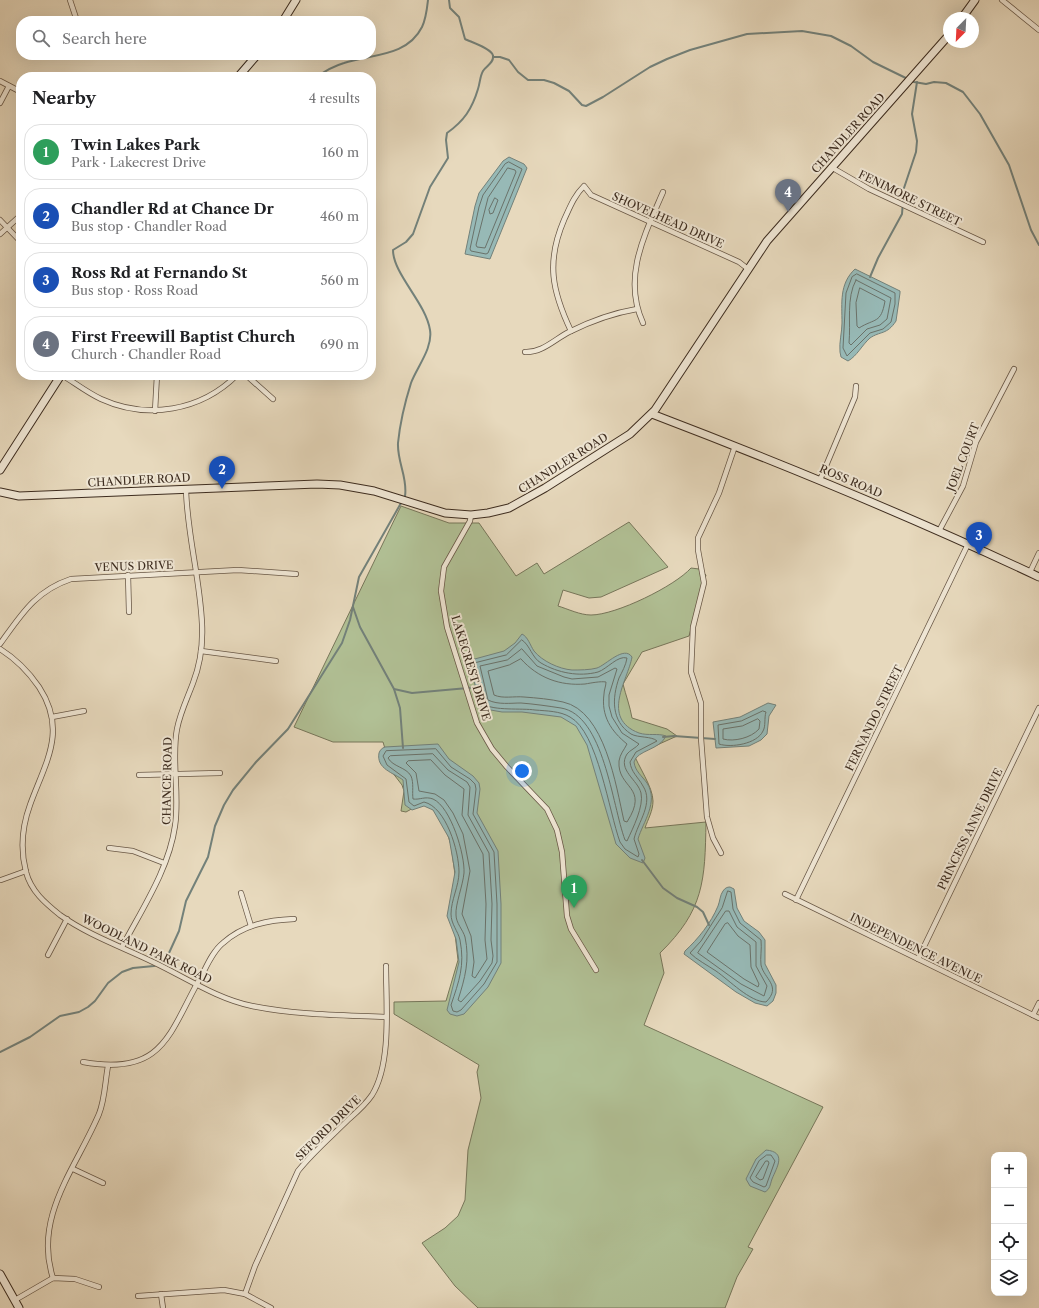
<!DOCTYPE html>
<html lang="en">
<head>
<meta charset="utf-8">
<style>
	:root { --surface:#fff; --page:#f6f6f6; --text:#202124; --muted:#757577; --line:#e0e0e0; --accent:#111827 }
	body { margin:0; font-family:"Libre Caslon Text",serif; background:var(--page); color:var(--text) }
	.controls { position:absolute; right:12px; bottom:12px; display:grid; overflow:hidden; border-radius:8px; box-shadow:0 4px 16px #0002 }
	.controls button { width:36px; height:36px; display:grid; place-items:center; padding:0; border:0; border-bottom:1px solid var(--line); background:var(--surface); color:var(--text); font:20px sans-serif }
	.compass { position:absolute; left:943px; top:12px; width:36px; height:36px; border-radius:50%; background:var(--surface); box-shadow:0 4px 16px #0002; rotate:204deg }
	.you { position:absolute; left:522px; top:771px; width:14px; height:14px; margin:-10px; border:3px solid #fff; border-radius:50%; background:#1a73e8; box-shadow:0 0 0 6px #1a73e833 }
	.badge { display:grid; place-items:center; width:26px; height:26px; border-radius:50%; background:var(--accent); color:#fff; font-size:13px; font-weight:700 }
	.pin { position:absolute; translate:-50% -33px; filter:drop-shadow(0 1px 2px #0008) }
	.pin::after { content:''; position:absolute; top:21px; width:14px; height:12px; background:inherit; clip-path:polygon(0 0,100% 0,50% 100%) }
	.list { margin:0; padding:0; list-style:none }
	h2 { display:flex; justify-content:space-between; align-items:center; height:52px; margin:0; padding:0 16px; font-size:17px }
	h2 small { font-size:13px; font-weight:400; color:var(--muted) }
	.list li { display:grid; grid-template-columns:26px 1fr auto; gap:12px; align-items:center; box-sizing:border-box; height:56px; margin:0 8px 8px; padding:0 8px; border:1px solid var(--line); border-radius:16px }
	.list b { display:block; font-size:15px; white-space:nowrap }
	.list p { margin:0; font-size:13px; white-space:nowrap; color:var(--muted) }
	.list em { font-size:13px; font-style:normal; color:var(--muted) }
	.icon { flex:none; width:22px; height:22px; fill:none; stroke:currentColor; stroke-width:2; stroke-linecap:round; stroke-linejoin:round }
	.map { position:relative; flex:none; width:1039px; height:1308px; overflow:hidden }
	.search { position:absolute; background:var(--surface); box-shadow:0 4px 16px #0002; left:16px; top:16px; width:360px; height:44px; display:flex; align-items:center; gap:10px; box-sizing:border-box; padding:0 14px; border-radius:16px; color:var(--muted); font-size:15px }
	.panel { position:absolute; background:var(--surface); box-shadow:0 4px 16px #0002; left:16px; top:72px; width:360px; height:308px; border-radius:16px }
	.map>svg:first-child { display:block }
	.green { fill:#b1c095; stroke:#77765a }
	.water { fill:#97b9b6; stroke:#73817a }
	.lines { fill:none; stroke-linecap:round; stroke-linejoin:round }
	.shore { stroke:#6a726a; stroke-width:1 }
	.stream { stroke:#73817a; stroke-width:2 }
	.street-casing { stroke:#685746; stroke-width:6 }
	.secondary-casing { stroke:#3d2c1f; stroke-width:9 }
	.street { stroke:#efe6d4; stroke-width:4.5 }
	.secondary { stroke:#efe6d4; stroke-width:7 }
	.labels { text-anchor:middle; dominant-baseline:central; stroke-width:4; stroke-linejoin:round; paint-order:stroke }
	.street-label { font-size:11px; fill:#3d2c1f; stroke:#efe6d4 }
</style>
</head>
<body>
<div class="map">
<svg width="1039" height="1308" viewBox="0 0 1039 1308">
	<rect width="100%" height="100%" fill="#e7d9bd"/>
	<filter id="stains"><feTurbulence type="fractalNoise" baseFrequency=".005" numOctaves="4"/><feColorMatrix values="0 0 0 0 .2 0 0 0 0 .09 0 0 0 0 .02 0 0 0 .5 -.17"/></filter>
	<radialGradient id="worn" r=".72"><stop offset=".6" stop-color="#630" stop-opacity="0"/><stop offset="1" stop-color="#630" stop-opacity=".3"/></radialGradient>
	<path class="green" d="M401,506L449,523H479L516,576L537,563L544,574L629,522L668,567L601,597L589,598L563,590L558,606C568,609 580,615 591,615C616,615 675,586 691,568L699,569L706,575L689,636L642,652L623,684C626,696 630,706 632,718L667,729L677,736L657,745L633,752C638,766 653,787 653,801C653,811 648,819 645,828L706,822C705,881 704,910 660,953L664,973L644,1025L823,1107L748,1247L753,1249L737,1277L725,1308H478L455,1286L422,1243L445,1228L458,1216L465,1200L468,1150L481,1098L477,1072L479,1065L394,1014V1002L446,1001L458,960L455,934L456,882L451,845L444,823L426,801L406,812L401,811L404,791L402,785L392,772L383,742H333L294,727Z"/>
	<g class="water">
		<path d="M509,157L524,164L527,168L490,259L465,254L475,206L479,193L503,161Z"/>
		<path d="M855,269L900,291V293L896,321C887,335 880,331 870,338C862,345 857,356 848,361L841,357L840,352C839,342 842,332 842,323C842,303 839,284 855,269Z"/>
		<path d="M522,634C528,637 530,645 534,651C542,661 559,669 572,670C579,670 590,670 597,668C606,665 624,645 632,657C628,680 600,718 639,733C648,736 658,733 666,736C660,750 637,750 634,762C635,771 642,776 647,783C659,802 643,822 638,839L645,858L643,863L630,858L616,844L587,745L576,726L561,717L522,712H502L485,709L480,705L471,669V660L504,651L515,643Z"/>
		<path d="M768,703L776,705L769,716L767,734L761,740L749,746L716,748L713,722L740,717Z"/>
		<path d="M438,744L449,759L473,776L479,783L480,789L477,813L498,851L501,904V963L488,987L464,1014L457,1016L450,1014L447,1010L459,962L456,939L447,916L455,872L449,838L433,810L424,806L412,810L405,805L403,780C394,773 376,769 379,753C380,750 382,748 385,747Z"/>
		<path d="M730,887L734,889L737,908L744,921L759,932L765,940V964L776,985V993L773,1001L767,1006L755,1003L736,992L684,954L685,951C698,939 711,923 718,906C720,901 720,895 723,891C725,888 727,887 730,887Z"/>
		<path d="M766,1150C787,1152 777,1167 772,1179C770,1185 770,1189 765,1192L750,1186L746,1179L756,1159Z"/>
	</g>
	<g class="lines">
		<g class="shore">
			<path d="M509,162L522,169L488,253L486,254L471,251L470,249L479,207L483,195L505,164Z"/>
			<path d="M508,168L515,170L516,172L485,248L477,247L476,245L488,198Z"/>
			<path d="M495,198L498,200L493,213L490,214L489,210Z"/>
			<path d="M857,274L895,293V304L891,322L883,329L870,333L847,356L843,348L846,293L852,277Z"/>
			<path d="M856,280L891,298L887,319L880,325L867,329L851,345L849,343C851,323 846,298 856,280Z"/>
			<path d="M860,288L885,301C881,324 875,318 859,328L857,326L856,303Z"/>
			<path d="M522,640C530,645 532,658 541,663C558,673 579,677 598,672C607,669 618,655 627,658C626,665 622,672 619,678C612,698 611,721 631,734C638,738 652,736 657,741L636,752L630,762C631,772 638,777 643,786C654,803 638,822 634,839L639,854L638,857L625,849L620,842C609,812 598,732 570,717C560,711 547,711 535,710C522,708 493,711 484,704L474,663L506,655Z"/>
			<path d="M522,649L537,666L564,677L572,679L598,677L615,668L617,669L609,695V706L612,717L622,733L639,744C636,748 630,750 627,754C617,770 638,780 641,793C644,806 633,828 627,841L625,840C612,805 604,715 561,708C548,706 534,704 521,703C511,703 498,705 488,700L480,666L507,660Z"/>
			<path d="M521,659C538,678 560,686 585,684C591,683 601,681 606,682C606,686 604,690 604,694C601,716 611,731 627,744C624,750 620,754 619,761C617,789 650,786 627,822L624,821C616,786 605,711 563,702C550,699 537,698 524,697C514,696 503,699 494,695L488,671L509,665Z"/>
			<path d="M763,711L766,712C764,718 766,726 763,731C757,744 731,748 719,744L718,725L741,721Z"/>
			<path d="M758,719L760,721L759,729C751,738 734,742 723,739V729L742,726Z"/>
			<path d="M436,749L451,767L470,779L475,784L476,789L473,814L494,852L497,904V962L484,984L461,1010L457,1012L453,1011L451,1005C459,981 465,966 460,940C458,931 451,924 451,914C451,900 459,886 459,872C459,851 446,807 424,802L414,806L409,802L406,779L387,765L383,756L386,751Z"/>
			<path d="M433,754L448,770L467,782L470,787L468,815L489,853L492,904L491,940L493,956L492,963L480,981L461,1002L458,1000C465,978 470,960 465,937C463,930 456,923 456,915C455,905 463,885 464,873C465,855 451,807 433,799C425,796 420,800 413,799C412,792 414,783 411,776C406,767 393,767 388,758L390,756Z"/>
			<path d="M431,760L445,775L464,789L462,815L483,854L486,904L485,940L487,959L475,978L472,976L474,962L471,936L462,914L470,871L463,834L453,813L444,800L435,794L419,791L416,773L406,763L408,761Z"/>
			<path d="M728,891L731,892L733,909L740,923L761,940C762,949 760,958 761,965C764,979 782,986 766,1002C750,1002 729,980 716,971C707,965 697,960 690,953L701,941L713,922L722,908Z"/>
			<path d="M726,911H729L737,927L756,942V966L767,986L764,996L741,984L698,953Z"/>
			<path d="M728,923L738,936L750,945L751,967L759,984L758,987L744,979L707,952L725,924Z"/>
			<path d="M767,1155H771L775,1161L766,1186L764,1187L753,1182L750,1178L759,1161Z"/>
			<path d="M766,1161H768L769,1163L763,1179L760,1180L756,1177Z"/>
		</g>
		<g class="stream">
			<path d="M493,57H500L509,60L518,72L528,80H544L554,83L569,91L582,105L586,106L603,97L650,67L667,59L690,50L747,34L802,31L831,36L851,46L873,62L914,82L926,84L934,82L946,83L963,92L980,114L1009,165L1031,230L1039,245"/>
			<path d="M317,77C325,71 334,66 344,63C371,54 407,57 422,27C426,19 427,9 428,0"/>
			<path d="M870,277L878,258L902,214L904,188L916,152L917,141L912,114L917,82"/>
			<path d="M353,607L360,627L394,689L400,708L403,748"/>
			<path d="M394,689L412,693L479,687"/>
			<path d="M663,737L674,736L715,739"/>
			<path d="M642,860L663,888L677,898L697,907L703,912L709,925"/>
			<path d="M0,1052L30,1037L60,1016L79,1012L88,1007L95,1001L108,983L122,972L133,968L154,966L160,963L169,953L179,931L186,901L208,857L215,826L224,805L233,790L256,762L288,729L342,643L350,620L359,577L405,496C408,478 397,462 398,443C400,423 405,402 411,383C417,367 433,348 430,330C426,303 393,274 393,250L406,242L413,234L430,187L448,158L446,140L447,133C464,121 472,109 478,89C480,83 480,76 483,71C486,66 494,63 493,56C493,49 471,42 465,39L459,17L450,8L449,0"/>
		</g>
		<defs>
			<g id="street">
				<path d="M70,0L77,21"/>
				<path d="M1002,0L1039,30"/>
				<path d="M0,81L21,92"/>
				<path d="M0,103L9,86"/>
				<path d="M831,167L869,189L983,242"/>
				<path d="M0,220L21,242"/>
				<path d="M0,234L21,215"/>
				<path d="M643,323C622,277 645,234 663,192"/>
				<path d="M571,331C552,291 546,262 564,220C570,207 574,196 584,186L591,195L739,262L748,269"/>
				<path d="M525,352C542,353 555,339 569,332C591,321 613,313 637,309"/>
				<path d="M62,375C75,383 88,393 101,399C147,420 201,411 237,375"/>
				<path d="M246,375L273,399"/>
				<path d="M155,411L157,375"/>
				<path d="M820,480L855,397L856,386"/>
				<path d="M471,515L470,521L444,567L441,591L447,627L477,723L492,749L507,767L547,809L557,830L562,852L567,916L571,929L596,970"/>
				<path d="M939,531L963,486L976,442L1014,369"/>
				<path d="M1030,572L1039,553"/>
				<path d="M128,575L129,612"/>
				<path d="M0,644C21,615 35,591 71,579L238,570L296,574"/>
				<path d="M0,649C16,659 28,671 39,687C68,731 45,763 30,805C22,827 20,849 26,872C31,891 45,903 60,915C88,935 122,947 153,962C185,977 217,999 252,1006C296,1015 341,1015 385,1017"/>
				<path d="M201,651L276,661"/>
				<path d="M52,717L84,711"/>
				<path d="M139,775L220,773"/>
				<path d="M109,848L133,851L164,863"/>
				<path d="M721,853L713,838L707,817L701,738V703L691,672L693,627L704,583L698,550V538L719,493L735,446"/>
				<path d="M1,880L26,871"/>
				<path d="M241,893L251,926"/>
				<path d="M785,894L1039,1018"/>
				<path d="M796,900L968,544"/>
				<path d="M122,947C142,909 169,869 175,826C180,794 171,760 177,729C180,713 187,699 193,683C200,665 203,644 202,624C200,578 187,534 186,489"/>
				<path d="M48,955L67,919"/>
				<path d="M918,959L1039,708"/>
				<path d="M1033,1015L1039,1003"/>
				<path d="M83,1062C166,1077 169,1031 203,973C208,963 214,950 223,943C243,925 268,920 294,919"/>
				<path d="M73,1169L103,1183"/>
				<path d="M53,1278C33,1217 76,1168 99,1114C105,1099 105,1082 108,1066"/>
				<path d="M161,1294L163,1308"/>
				<path d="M245,1294L255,1266L298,1171C313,1152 332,1136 349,1119C357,1112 366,1104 372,1095C392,1063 386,1003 386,966"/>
				<path d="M138,1296L224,1290L245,1294L271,1308"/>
				<path d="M15,1300L53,1278L75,1279L99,1287"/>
			</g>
			<g id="secondary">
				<path d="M962,18L975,0"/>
				<path d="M283,21L296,0"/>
				<path d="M238,77L257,55"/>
				<path d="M652,414C783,464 912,517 1039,577"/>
				<path d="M0,470L61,375"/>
				<path d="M0,492L19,496L317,484L340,485L374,491L445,513L471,515L488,513L509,508L545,488L630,434L655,410L767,241L949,35"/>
				<path d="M0,1274L19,1308"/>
			</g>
		</defs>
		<use href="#street" class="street-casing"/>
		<use href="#secondary" class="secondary-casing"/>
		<use href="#street" class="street"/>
		<use href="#secondary" class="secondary"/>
	</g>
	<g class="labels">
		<g class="street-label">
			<text transform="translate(848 133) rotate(-48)">CHANDLER ROAD</text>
			<text transform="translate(910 198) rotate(26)">FENIMORE STREET</text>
			<text transform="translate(668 220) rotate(24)">SHOVELHEAD DRIVE</text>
			<text transform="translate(963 457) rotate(-69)">JOEL COURT</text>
			<text transform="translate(563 463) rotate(-32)">CHANDLER ROAD</text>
			<text transform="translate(139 480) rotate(-3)">CHANDLER ROAD</text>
			<text transform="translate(851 481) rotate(23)">ROSS ROAD</text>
			<text transform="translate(134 566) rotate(-2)">VENUS DRIVE</text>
			<text transform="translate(471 668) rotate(73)">LAKECREST DRIVE</text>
			<text transform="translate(874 718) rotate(-64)">FERNANDO STREET</text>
			<text transform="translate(167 781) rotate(-89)">CHANCE ROAD</text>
			<text transform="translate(970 829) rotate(-64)">PRINCESS ANNE DRIVE</text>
			<text transform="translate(916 948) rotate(26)">INDEPENDENCE AVENUE</text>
			<text transform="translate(147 949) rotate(26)">WOODLAND PARK ROAD</text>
			<text transform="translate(328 1128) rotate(-45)">SEFORD DRIVE</text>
		</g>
	</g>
	<rect width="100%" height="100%" filter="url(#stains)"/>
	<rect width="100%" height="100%" fill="url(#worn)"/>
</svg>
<div class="controls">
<button>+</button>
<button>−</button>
<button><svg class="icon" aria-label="locate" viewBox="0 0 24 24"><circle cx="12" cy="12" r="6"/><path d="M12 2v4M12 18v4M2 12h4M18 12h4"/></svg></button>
<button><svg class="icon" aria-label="layers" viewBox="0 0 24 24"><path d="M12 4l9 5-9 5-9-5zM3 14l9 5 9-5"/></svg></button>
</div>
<svg class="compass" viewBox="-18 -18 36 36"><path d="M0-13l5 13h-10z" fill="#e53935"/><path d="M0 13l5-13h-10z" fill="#757577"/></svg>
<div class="you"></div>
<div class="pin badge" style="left:574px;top:908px;background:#2e9e5b">1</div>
<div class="pin badge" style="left:222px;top:489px;background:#1a4fb4">2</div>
<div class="pin badge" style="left:979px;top:555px;background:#1a4fb4">3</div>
<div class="pin badge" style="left:788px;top:212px;background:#6b7280">4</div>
<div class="search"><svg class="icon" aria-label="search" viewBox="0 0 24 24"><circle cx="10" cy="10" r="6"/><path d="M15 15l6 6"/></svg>Search here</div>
<section class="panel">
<h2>Nearby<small>4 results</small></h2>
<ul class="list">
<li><span class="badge" style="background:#2e9e5b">1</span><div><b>Twin Lakes Park</b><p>Park · Lakecrest Drive</p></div><em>160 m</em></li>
<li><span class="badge" style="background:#1a4fb4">2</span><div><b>Chandler Rd at Chance Dr</b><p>Bus stop · Chandler Road</p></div><em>460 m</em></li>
<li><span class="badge" style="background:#1a4fb4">3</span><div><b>Ross Rd at Fernando St</b><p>Bus stop · Ross Road</p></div><em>560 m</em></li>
<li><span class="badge" style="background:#6b7280">4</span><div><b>First Freewill Baptist Church</b><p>Church · Chandler Road</p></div><em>690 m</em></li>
</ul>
</section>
</div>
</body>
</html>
